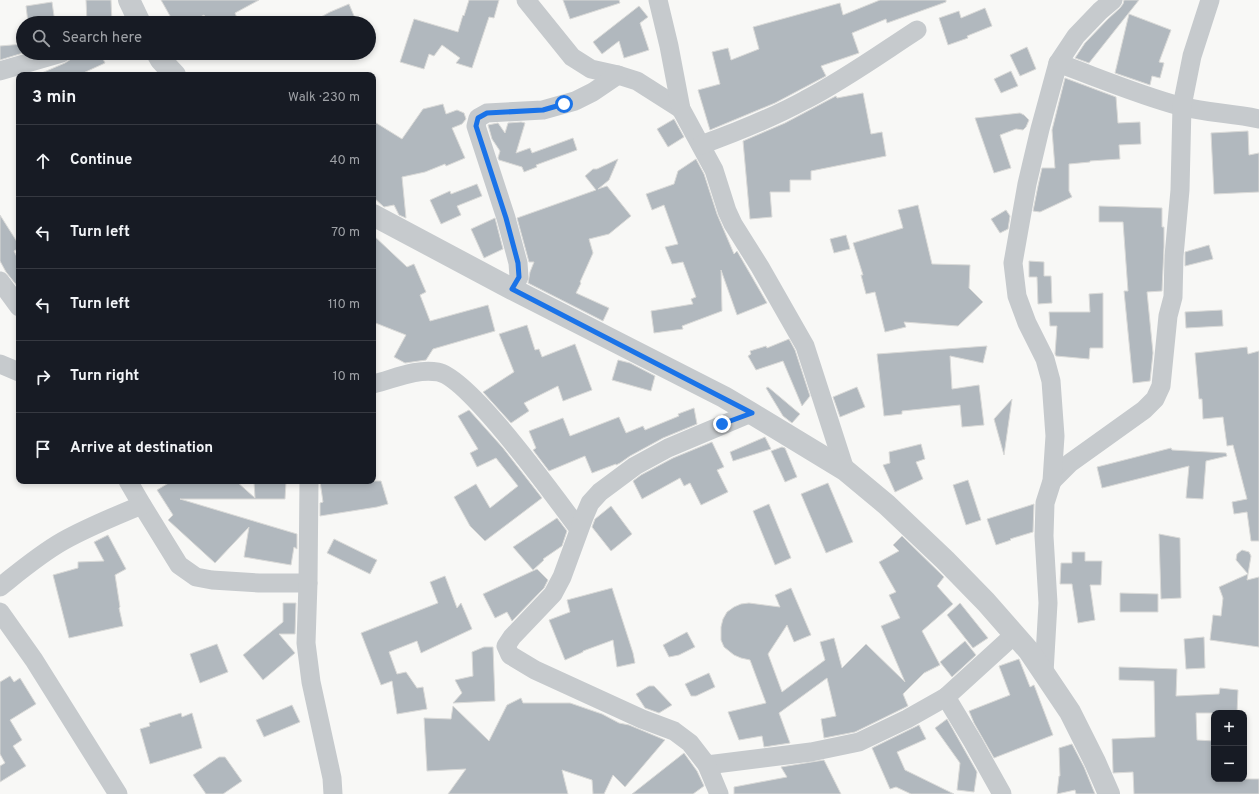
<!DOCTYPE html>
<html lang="en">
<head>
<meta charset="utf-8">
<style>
	:root { --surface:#171b24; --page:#242831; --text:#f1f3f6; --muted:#9ea1a6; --line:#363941 }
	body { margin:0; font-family:Overpass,sans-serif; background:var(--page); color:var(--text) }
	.controls { position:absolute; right:12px; bottom:12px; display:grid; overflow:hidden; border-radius:8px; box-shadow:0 2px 6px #0003 }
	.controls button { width:36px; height:36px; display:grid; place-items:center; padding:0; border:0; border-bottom:1px solid var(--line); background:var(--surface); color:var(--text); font:20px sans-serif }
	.stop { position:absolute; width:12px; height:12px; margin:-9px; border:3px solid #1a73e8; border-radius:50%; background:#fff }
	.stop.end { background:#1a73e8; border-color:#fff; box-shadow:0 1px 4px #0008 }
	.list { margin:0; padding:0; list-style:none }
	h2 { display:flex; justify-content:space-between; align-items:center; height:52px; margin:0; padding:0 16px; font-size:17px }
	h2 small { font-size:13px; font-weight:400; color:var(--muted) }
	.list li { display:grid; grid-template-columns:26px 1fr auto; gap:12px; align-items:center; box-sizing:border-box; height:72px; padding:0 16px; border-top:1px solid var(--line) }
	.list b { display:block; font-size:15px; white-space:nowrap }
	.list em { font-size:13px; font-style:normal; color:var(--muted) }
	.icon { flex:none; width:22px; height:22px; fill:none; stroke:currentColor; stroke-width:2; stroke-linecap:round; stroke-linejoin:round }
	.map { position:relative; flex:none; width:1259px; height:794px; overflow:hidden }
	.search { position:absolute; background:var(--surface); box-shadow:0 2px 6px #0003; left:16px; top:16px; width:360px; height:44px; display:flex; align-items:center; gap:10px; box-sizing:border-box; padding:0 14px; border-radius:22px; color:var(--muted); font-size:15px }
	.panel { position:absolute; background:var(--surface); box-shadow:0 2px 6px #0003; left:16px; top:72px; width:360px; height:412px; border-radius:8px }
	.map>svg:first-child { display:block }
	.building { fill:#b1b8be; stroke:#dadad8 }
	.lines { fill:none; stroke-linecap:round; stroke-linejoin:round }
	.minor { stroke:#c6cacd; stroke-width:19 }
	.tertiary { stroke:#c6cacd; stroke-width:22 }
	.route { stroke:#1a73e8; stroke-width:5 }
</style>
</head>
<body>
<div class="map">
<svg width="1259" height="794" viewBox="0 0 1259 794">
	<rect width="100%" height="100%" fill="#f8f8f6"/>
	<g class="building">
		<path d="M86,0H111L112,23H87Z"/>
		<path d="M161,0H259L235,13L239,23H208L204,15L189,23H174Z"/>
		<path d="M469,0H499L494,18L489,17L472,68L456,63L460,58L442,45L434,56L429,54L424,69L400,62L414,19L458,32L463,15L464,16Z"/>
		<path d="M563,0H619L620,3L570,19Z"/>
		<path d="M880,0H946V2L887,23L886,19L852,33L859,53L821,66L826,76L775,103L710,130L698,90L720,84L712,52L728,48L731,60L759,49L753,27L840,3L843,15Z"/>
		<path d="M1124,0H1139L1089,63L1075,58L1085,43L1108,19L1120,8L1123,4Z"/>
		<path d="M52,2L55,23H28L26,6Z"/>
		<path d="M349,4L357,23H310L330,12Z"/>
		<path d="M639,6L648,17L640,23L649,50L624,58L619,41L602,54L593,42Z"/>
		<path d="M985,8L992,26L967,36L968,38L948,45L939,18L959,11L961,18Z"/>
		<path d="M1129,14L1171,30L1159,62L1164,63L1160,78L1152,76L1150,85L1115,73Z"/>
		<path d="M23,44V53L0,60V46Z"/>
		<path d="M1027,47L1036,69L1020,76L1010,55Z"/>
		<path d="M85,53H100L105,63L79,75H37L65,63L71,59Z"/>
		<path d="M1011,71L1018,86L1001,93L994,79Z"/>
		<path d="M1065,78L1116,97L1118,123L1140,122L1141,144L1119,145L1120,159L1090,161V162L1069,164V191L1072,197L1040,212L1033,211L1038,186L1042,168H1055L1052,130Z"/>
		<path d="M863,93L871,134L882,132L886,156L811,171V180H790V192H770L772,217L750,219L743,141L785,123L836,96L837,98Z"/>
		<path d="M443,104L446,114L457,110L464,113L466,119L462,124L452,128L465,158L446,166L445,164L425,172L402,177L406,218L399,215L394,205L384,207L373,197V121L402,139L423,109Z"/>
		<path d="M1020,113L1024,115L1029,120L1026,127L1023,130L1016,129L1000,135L1011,168L994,173L975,118Z"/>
		<path d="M674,119L684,137L668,147L657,129Z"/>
		<path d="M521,122L525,123L516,153L530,148L532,153L573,138L577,150L536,165L537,167L524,172L522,167L499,160L498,158L500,151L492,139L488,125L498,123L505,133L508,123Z"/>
		<path d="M1248,131L1249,155L1259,153V192L1214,194L1211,133Z"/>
		<path d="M618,159L609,180L598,189L607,186L631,216L609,234L589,239L593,253L580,282L581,283L576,293L609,308L603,321L528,283L530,272L534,262H529L517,218L596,190L585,176L593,169H597Z"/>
		<path d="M696,159L704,174L717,214L734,254L737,251L767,303L737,315L721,270L722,311L682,326L683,329L654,333L651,311L693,304L691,299L696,297L683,262L672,264L665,247L678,244L664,205L652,210L646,194L674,184L678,171Z"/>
		<path d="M477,184L482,196L457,206L461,215L441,224L430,200L450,191L451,194Z"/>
		<path d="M918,205L932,264L970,265L969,288L983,302L958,326L904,322L906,327L885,332L875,292L866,294L861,275H863L853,243L903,228L898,210Z"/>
		<path d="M1099,206L1162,208V227H1164V247L1162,291L1147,292L1153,353L1150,381L1133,383L1124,291H1128L1123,222H1099Z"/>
		<path d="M1006,210L1010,216L1008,229L1000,233L991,219Z"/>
		<path d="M0,215L19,245V248L14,251L19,261V288L6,272L0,261Z"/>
		<path d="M495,218L503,249L484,258L471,229Z"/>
		<path d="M373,235L407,267L414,264L426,292L420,295L430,321L488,305L495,331L433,349L426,360L405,363L394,357L406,335L373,322Z"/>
		<path d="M846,235L850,249L834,253L830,239Z"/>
		<path d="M1209,245L1213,259L1185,266V252Z"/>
		<path d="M1029,261L1044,262V276H1051L1052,303L1038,304L1037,277H1029Z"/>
		<path d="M1103,293V348H1090L1089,359L1056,356L1055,354L1057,326H1050L1049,312H1090L1089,294Z"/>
		<path d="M1222,310L1223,326L1186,328L1185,312Z"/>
		<path d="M527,325L535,350L539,349L542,357L575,344L592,390L563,401L558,386L524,403L529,411L511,423L483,392L514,372L499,334Z"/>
		<path d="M789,339L795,350L810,396L802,406L783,361L756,370L748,356L751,354L750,351L766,346L767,348Z"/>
		<path d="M987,346L983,363L950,356L952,389L979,385L984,425L962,427L960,405L902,411V414L884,416L877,354Z"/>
		<path d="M1247,347L1248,354L1259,351V541H1251L1247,512L1234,514L1232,502L1247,499L1233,445L1227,446L1223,417L1203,419L1202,399H1199L1195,353Z"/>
		<path d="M618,360L630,363L655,376L651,391L612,380Z"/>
		<path d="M768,387L800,414L792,423L783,416L766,388Z"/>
		<path d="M857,387L865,407L840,417L833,397Z"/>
		<path d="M1012,399L1004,455L994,419Z"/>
		<path d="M694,408L697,424L663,438L630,456L620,463L616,465V464L592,473L585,456L549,471L533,450L536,448L529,431L563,418L570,436L619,417L626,433L643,426L645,430L679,416L678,414Z"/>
		<path d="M469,410L503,448L542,498L485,541L470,526L454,497L476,484L490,508L518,486L496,458L477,467L470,453L478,449L458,416Z"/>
		<path d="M765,437L771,449L733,461L730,452Z"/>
		<path d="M712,442L724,467L717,470L728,492L701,505L690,483L684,486L680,478L642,499L633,481L641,475L673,458Z"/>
		<path d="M921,444L925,459L916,462L923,479L895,492L883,465L890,463L889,452Z"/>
		<path d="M782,447L785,448L797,477L785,482L771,451Z"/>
		<path d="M1171,448L1172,450L1226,453L1227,456L1206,461L1203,499L1186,498L1189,466L1102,488L1097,467Z"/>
		<path d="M968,480L981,520L966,525L953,485Z"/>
		<path d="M172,481H236L255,498L254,482H286L285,499H180L297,534V549L294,547L291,565L244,557L249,527L215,563L168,520L173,515L157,490Z"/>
		<path d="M320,481H381L388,504L377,507L320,516V503L323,502Z"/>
		<path d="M828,483L853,542L826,553L801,494Z"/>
		<path d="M769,504L791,558L775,565L753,511Z"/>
		<path d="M1034,504L1033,532L1010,539L1011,540L996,545L987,519Z"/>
		<path d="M611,506L632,534L611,551L592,527L595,519Z"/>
		<path d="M557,518L567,531L562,546L543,559L544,560L533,570L513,547Z"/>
		<path d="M1159,534L1180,538L1181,598L1161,599Z"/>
		<path d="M108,535L126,569L115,575L120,607L119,608L123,626L69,638L53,575L78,568V562L104,561L94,542Z"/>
		<path d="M902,536L944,577L937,586L953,604L922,631L940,665L924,673L903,694L908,706L855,732L824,738L821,719L836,716L827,678L779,713L790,743L764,747L762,736L739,740L728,712L766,703L750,660L741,658L734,655L724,647L721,640V627L723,619L727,612L734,607L741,604L749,603L780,607L775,595L791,588L811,635L794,642L787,625L768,654L782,692L825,660L820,642L834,638L842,668L866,644L905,682L881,626L900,618L889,595L896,592L879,562L899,551L893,545Z"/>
		<path d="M334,539L377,560L370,574L327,553Z"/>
		<path d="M1242,550L1249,552L1251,556L1247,580L1259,577V647L1210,640L1213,615L1221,616L1223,598L1219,587L1248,574L1236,560L1237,554Z"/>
		<path d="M1072,552H1085V561H1102L1101,585H1090L1095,620L1078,623L1072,584H1060L1061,563H1072Z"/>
		<path d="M537,569L548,580L544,588L512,621L507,612L495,618L483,594Z"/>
		<path d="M445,576L457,608L461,603L472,629L421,653L417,641L389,652L397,674L406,672L417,688L423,687L427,709L397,714L392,681L381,685L361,633L438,603L430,582Z"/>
		<path d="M612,588L633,653L635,663L617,667L613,640L583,651V652L565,660L549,620L570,612L567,600Z"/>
		<path d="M1120,593L1158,594V612H1120Z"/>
		<path d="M283,603H296L295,634H279L295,653L263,680L243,655L283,622Z"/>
		<path d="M960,603L988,638L973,648L947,615Z"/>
		<path d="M687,632L695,647L679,655L669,657L663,645Z"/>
		<path d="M1204,637L1205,668L1186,669L1184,639Z"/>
		<path d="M965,641L976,655L952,677L940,662Z"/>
		<path d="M217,644L228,672L200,683L190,654Z"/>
		<path d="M484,647H493L495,701L453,703L462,693L455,680L473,676L472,652Z"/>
		<path d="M1019,659L1030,687L1034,685L1053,735L994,758L974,723L969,711L1010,695L999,666Z"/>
		<path d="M1119,667L1177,669L1176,696L1219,694L1220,688L1238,690L1237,713H1196L1197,740L1214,741V779H1259V794H1134L1133,772L1113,773V771L1112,739L1155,737L1154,681L1119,680Z"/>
		<path d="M709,673L715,687L696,696H691L685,684Z"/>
		<path d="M10,676L14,682L20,678L36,704L10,720L22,740L13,746L26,766L0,782V766L5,763L0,754V682Z"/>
		<path d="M649,686H654L672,705L659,713L645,708L636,694Z"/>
		<path d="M521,698L523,703H570L602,714L619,723L629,725L665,740L625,787L613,775L604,794H593L592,780L562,770L568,794H448L466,769L427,771L424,718L451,719L453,706L489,741L507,705Z"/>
		<path d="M292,705L300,722L264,737L256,720Z"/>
		<path d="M181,713L182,717L192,713L202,748L150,764L140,729L150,726L149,723Z"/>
		<path d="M947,719L977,772L974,792L957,790L960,763L935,728Z"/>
		<path d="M919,725L926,739L897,752L905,770L954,794H911L896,787L890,789L872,748Z"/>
		<path d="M1072,744L1084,767L1095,794H1076L1075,790L1057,794L1059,776H1060L1059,748Z"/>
		<path d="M684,753L697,771L704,786L693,794H632Z"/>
		<path d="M219,757H225L242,781L223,794H206L193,775Z"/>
		<path d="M824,760L841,794H734V787L787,777L781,767Z"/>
	</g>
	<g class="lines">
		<g class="minor">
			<path d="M526,0L572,57L591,69L618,75L637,81L681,109"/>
			<path d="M658,0L669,46L681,109L714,170L727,211L733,224L760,267L805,346L845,470"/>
			<path d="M1058,63C1099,78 1139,95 1180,106C1206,113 1233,113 1259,119"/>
			<path d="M0,71L62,53"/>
			<path d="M701,145C737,132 772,118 805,100C844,80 880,54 917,30"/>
			<path d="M0,281L19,307"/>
			<path d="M512,289L519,277L518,263L506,218L476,126L478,118L487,113L543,110L575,101L593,92L618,75"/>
			<path d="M0,364L19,372"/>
			<path d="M373,384C394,379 416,368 438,372C470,378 556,499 579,529"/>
			<path d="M128,481L142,505L179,565L196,577L212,580L259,583H308"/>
			<path d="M309,481L308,583L306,643L311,682L332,778L333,794"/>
			<path d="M1052,481L1070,463L1144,410L1155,399L1161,386L1168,316L1173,297L1174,256L1180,190L1182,106L1192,56L1210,0"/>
			<path d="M0,587C20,571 40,554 63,541C88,527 115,516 142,505"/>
			<path d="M0,612L34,660L118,794"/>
			<path d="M1044,673L1048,603L1044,536L1045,503L1052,481L1055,436L1051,381L1045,359L1027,323L1017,296L1013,263L1027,184L1040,129L1058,63L1076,36L1100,11L1113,0"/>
			<path d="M946,697L973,742L1002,794"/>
			<path d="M707,765L811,752L859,742L907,719L946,697L1015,634"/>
			<path d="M719,794L707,765L690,743L674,731L642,719L535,670L510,655L506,646L512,637L553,594L562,577L584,517L590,503L600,492L635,466L668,448L751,413"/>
		</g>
		<g class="tertiary">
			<path d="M129,0L140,23"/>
			<path d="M157,53L161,60L175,75"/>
			<path d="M373,215L512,289L724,397L751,413L845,470L887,505L945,560L986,602L1029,651L1070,712L1095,762L1109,794"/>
		</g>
	</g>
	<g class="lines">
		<path class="route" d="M564,104L543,110L487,113L478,118L476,126L506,218L518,263L519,277L512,289L752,413L722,424"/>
	</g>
</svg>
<div class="controls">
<button>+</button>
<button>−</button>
</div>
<div class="stop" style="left:564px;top:104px"></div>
<div class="stop end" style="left:722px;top:424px"></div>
<div class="search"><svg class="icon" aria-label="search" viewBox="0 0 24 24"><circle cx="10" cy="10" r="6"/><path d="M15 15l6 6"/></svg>Search here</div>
<section class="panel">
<h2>3 min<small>Walk · 230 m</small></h2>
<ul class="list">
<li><svg class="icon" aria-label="ahead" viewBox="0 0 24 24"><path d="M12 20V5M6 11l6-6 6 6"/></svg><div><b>Continue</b></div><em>40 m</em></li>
<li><svg class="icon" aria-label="left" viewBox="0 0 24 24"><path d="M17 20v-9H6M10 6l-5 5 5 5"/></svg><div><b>Turn left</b></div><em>70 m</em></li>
<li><svg class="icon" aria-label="left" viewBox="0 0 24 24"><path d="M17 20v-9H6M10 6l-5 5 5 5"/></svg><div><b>Turn left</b></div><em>110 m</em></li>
<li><svg class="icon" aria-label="right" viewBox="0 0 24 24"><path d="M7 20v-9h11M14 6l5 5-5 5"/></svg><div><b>Turn right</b></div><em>10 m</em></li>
<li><svg class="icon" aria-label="arrive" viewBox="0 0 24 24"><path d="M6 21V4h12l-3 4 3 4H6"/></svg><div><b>Arrive at destination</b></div></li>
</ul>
</section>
</div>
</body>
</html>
